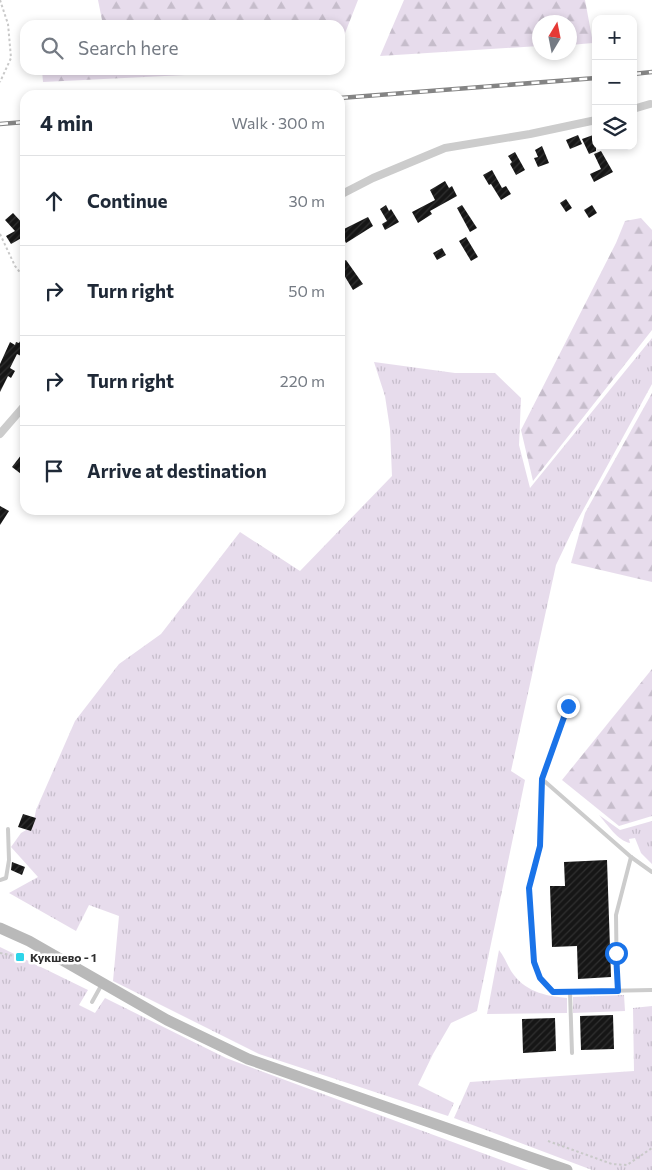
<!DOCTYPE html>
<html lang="en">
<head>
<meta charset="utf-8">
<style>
	:root { --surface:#fff; --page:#f6f6f7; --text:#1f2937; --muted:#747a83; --line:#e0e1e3 }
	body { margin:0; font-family:Commissioner,sans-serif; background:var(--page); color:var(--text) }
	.controls { position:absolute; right:15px; top:15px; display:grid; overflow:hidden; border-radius:10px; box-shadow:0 2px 8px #0003 }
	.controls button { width:45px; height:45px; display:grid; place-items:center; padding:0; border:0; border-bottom:1px solid var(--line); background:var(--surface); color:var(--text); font:25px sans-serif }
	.compass { position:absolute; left:532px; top:15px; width:45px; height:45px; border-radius:50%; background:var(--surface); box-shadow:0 2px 8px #0003; rotate:10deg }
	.stop { position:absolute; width:15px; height:15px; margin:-11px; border:4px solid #1a73e8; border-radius:50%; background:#fff }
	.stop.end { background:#1a73e8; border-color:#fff; box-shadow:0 1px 5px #0008 }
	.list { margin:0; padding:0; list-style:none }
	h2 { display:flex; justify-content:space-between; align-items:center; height:65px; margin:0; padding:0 20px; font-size:21px }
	h2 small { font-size:16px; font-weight:400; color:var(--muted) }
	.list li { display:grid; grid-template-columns:32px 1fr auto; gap:15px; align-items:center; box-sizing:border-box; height:90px; padding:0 20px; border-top:1px solid var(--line) }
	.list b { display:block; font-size:19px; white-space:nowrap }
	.list em { font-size:16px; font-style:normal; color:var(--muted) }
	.icon { flex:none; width:28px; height:28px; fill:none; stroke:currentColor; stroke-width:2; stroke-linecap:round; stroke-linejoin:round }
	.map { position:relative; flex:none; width:652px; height:1170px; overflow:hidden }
	.search { position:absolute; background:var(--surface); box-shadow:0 2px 8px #0003; left:20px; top:20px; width:325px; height:55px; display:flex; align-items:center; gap:12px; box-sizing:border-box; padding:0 18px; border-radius:15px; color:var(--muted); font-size:19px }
	.panel { position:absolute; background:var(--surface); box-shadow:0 2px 8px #0003; left:20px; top:90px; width:325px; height:425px; border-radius:15px }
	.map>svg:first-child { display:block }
	.grass { fill:url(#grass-tufts) }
	.forest { fill:url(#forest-firs) }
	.building { fill:url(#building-hatch) }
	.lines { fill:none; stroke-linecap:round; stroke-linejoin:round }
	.path { stroke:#c9c9c9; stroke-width:2; stroke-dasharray:2.5 2.5; stroke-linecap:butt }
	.lane { stroke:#ccc; stroke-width:4 }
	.street { stroke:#ccc; stroke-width:8 }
	.secondary { stroke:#b9b9b9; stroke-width:11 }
	.rail-casing { stroke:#848484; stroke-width:4.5 }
	.rail { stroke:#fff; stroke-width:2.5; stroke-dasharray:8; stroke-linecap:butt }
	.route { stroke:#1a73e8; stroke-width:6 }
	.poi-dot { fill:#2ed5e9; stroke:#fff; stroke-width:2 }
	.labels { text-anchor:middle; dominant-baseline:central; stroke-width:5; stroke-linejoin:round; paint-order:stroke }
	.poi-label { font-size:12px; font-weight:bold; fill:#2f2f2f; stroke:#fff; text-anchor:start }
</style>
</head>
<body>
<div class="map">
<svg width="652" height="1170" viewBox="0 0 652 1170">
	<defs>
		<pattern id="grass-tufts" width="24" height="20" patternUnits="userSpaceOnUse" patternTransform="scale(1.25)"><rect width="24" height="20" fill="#e7dcec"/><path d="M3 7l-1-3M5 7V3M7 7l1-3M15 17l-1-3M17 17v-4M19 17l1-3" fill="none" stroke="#c6bdcb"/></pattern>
		<pattern id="forest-firs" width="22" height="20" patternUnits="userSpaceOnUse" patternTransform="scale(1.25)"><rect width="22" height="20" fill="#e7dcec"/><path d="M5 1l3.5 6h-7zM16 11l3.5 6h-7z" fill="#c6bdcb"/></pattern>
		<pattern id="building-hatch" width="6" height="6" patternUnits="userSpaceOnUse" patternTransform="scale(1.25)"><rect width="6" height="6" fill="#161616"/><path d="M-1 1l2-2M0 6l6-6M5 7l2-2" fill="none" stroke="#303030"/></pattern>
	</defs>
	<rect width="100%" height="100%" fill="#fff"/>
	<g class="grass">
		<path d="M652,338V384L576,523L556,565L511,771L525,780L477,1011L451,1023L433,1054L418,1085L454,1103L448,1116L259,1054L113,981L119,916L89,905L76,931L9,893L38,877L11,847L21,833L33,826L36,810L75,721L119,664L161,634L240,532L300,571L392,476L390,429L385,396L374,362L455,373H495L521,398L519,445L530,488Z"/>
		<path d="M599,815L620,830L652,821V864L641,853L635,838L629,839L630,843C618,841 607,824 599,815Z"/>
		<path d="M0,947L88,990L79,1005L95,1013L105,998L226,1058L528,1170H0Z"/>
		<path d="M499,950C504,956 507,964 511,971C524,991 544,996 567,998V1013L487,1014Z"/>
		<path d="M624,995L625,1011L573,1013V997Z"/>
		<path d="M652,1006V1170H592L454,1118L470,1082L634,1071L633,1008Z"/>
	</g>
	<g class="forest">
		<path d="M98,0H358L340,46V25H103Z"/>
		<path d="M404,0H585L593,43L570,45V22H540L539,46L380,56Z"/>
		<path d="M42,70H289L43,82Z"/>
		<path d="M641,218L652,230V330L533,481L521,430L616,243L625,221Z"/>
		<path d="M652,393V582L571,563L585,513Z"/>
		<path d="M652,669V816L619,826L562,780Z"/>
	</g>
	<g class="building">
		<path d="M596,134V151L589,154L582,139Z"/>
		<path d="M578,135L582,144L570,149L566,140Z"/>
		<path d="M542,146L549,163L538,167L534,158L538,157L535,150Z"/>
		<path d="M601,151L613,172L594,182L590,174L601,169L594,154Z"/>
		<path d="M515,152L525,170L516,175L510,164L512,162L508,156Z"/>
		<path d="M492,170L502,188L506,186L511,194L501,200L491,184L489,185L483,175Z"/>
		<path d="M445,181L449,188L452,186L457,196L430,211L432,214L418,223L412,212L435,200L430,190Z"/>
		<path d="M566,199L572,208L566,212L560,203Z"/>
		<path d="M386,205L389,211L391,209L399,222L385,230L382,224L387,221L380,209Z"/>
		<path d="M462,205L477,228L470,232L457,208Z"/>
		<path d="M592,205L597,213L589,218L584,210Z"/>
		<path d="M13,213L25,226V236L11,244L6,236L15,231L5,220Z"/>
		<path d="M368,217L373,226L346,243L340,231Z"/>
		<path d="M466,237L478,257L471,261L459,241Z"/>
		<path d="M442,248L446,255L437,260L433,253Z"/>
		<path d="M346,260L363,284L353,290L344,275L340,278V264Z"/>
		<path d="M25,332V358L17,354L10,368L15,371L11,378L8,376L0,392V364L10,342L15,345L16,342L19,343Z"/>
		<path d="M25,450V477L12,467Z"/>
		<path d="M0,506L9,511L0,525Z"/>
		<path d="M23,814L36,818L31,831L18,827Z"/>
		<path d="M607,860L611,977L578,979L577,946L552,947L550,886H565L564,862Z"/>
		<path d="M12,862L25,867L22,875L11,870Z"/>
		<path d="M613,1015L614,1049L581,1050L580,1016Z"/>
		<path d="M555,1018L556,1051L523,1053L522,1019Z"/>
	</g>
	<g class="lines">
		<g class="path">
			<path d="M0,0L8,24L11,58L0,82"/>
			<path d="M0,234L15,266L25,279"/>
			<path d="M0,953L20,957L25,949"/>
			<path d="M548,1141L612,1164L627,1165L652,1148"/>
		</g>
		<g class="lane">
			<path d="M568,706L542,779L631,857L652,872"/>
			<path d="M542,779L540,846L529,889L534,962L540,978L553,992L652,990"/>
			<path d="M0,880L6,878L9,860L8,829"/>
			<path d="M617,991L616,915L631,857"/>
			<path d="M570,992L572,1053"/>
			<path d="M92,1002L102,984"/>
		</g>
		<g class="street">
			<path d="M633,109L650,104"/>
			<path d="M340,195L373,178L445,148L530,134L596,120"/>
			<path d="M0,434L25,405"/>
		</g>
		<path class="secondary" d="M0,928L29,941L167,1020L248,1059L567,1170"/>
		<defs>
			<g id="rail">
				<path d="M633,74L652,72"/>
				<path d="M340,98L596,78"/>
				<path d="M0,124L25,122"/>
			</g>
		</defs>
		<use href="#rail" class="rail-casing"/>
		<use href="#rail" class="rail"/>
	</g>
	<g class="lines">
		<path class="route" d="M568,706L542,779L540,846L529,888L534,962L540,978L553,992L618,991L616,953"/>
	</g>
	<rect class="poi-dot" x="15" y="952" width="10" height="10" rx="2.5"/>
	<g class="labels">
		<g class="poi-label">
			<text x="30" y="957">Кукшево - 1</text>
		</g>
	</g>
</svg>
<div class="controls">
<button>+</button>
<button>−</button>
<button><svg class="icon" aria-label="layers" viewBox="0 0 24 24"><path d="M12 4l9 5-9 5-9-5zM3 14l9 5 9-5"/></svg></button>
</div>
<svg class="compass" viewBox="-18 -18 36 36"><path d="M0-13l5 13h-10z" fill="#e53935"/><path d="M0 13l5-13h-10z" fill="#747a83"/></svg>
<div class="stop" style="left:616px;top:953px"></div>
<div class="stop end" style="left:568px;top:706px"></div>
<div class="search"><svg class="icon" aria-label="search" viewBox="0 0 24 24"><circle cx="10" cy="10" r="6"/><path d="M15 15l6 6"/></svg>Search here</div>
<section class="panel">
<h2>4 min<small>Walk · 300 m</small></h2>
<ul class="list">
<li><svg class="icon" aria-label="ahead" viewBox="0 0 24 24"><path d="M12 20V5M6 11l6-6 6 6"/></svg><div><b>Continue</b></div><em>30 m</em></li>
<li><svg class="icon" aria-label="right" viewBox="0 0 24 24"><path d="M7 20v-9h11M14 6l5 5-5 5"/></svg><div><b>Turn right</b></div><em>50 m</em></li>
<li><svg class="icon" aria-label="right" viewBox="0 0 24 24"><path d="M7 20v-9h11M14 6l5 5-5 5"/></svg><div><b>Turn right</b></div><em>220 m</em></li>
<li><svg class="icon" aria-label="arrive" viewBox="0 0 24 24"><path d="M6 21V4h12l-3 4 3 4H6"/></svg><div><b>Arrive at destination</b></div></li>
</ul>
</section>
</div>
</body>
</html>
